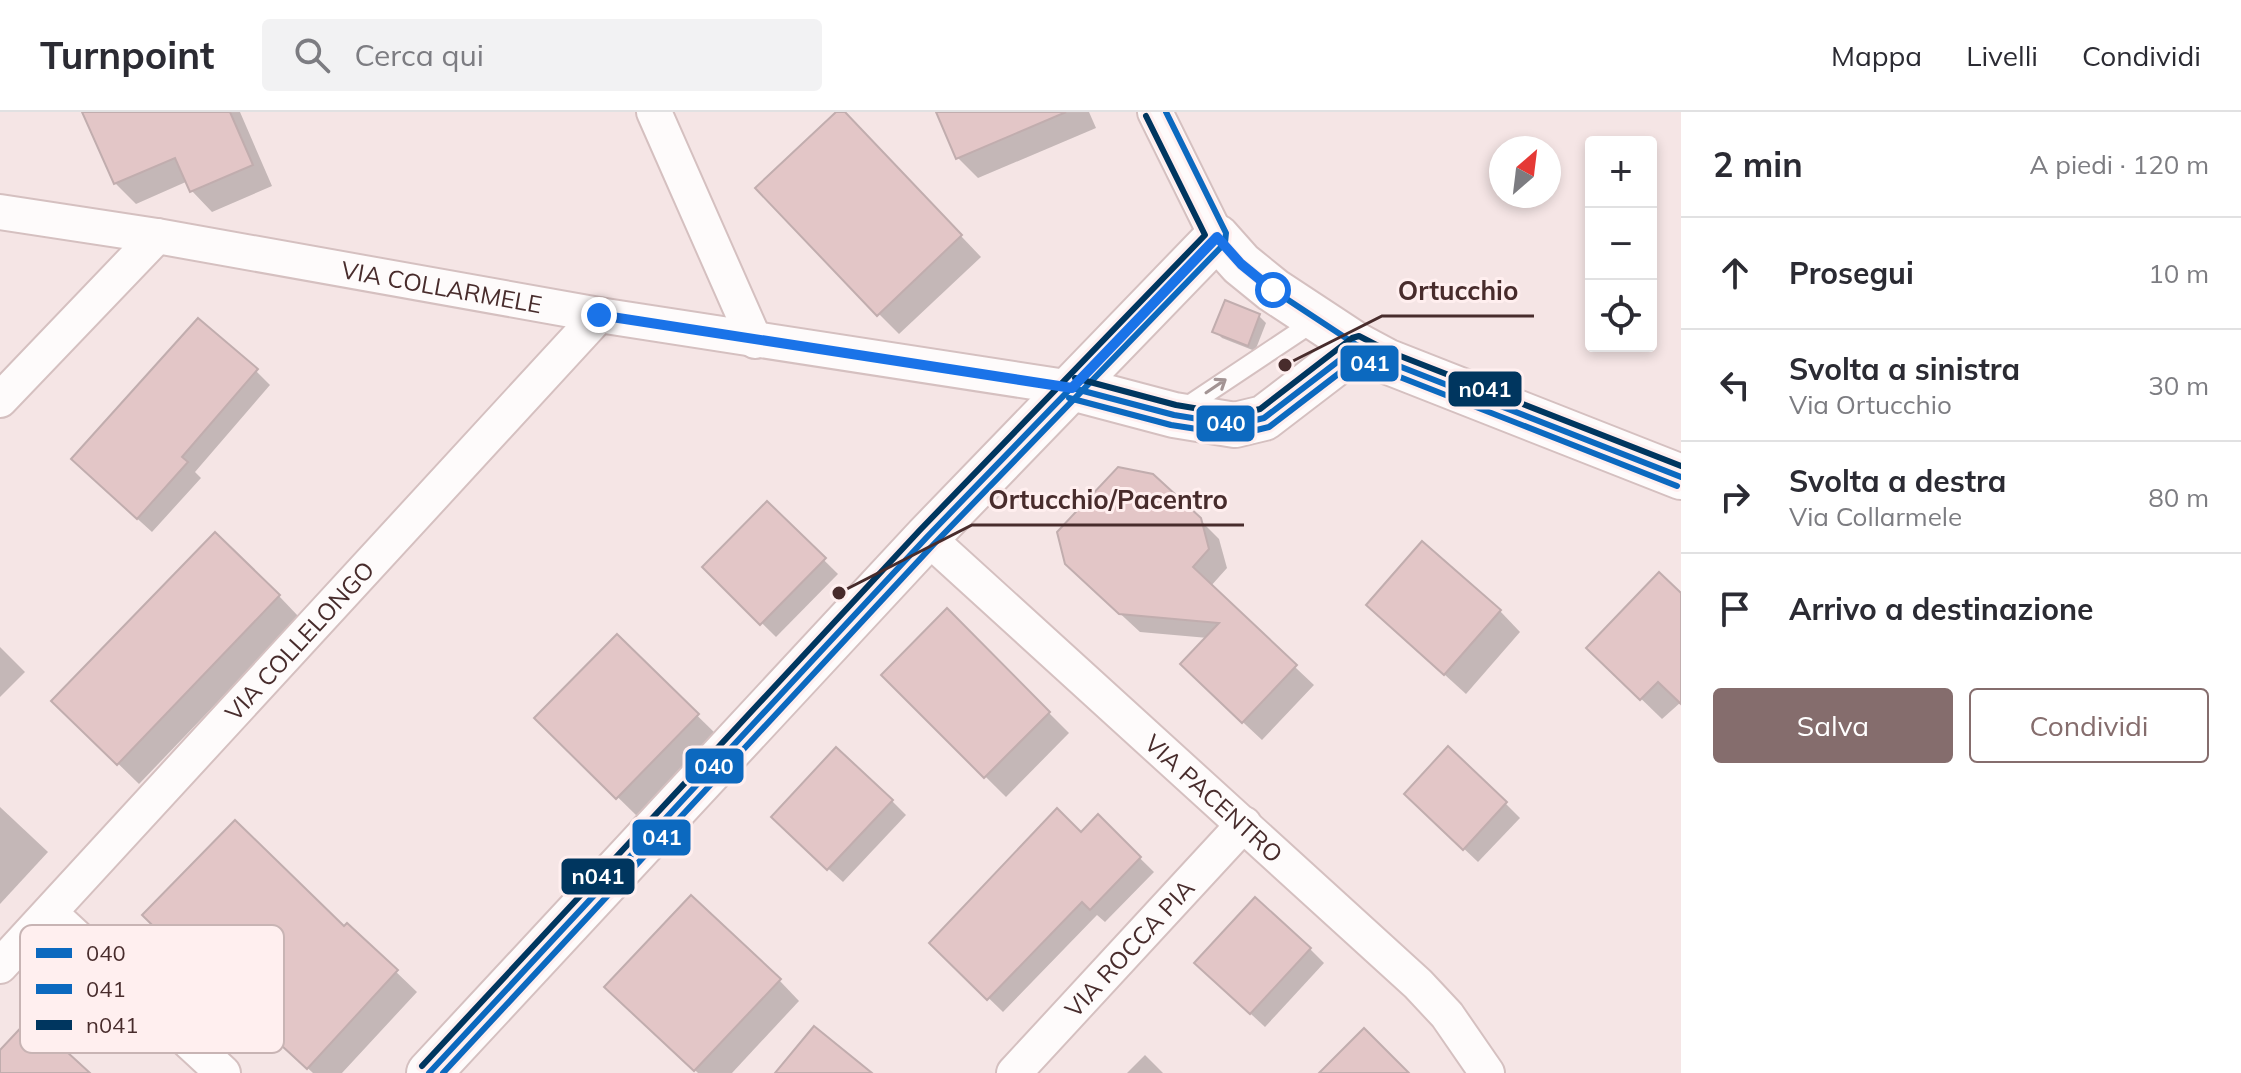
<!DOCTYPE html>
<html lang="it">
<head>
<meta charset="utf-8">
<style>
	:root { --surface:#fff; --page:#f2f2f3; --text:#2b2b33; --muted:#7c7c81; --line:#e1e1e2; --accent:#856d6d }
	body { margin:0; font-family:Mulish,sans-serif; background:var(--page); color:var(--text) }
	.controls { position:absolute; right:24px; top:24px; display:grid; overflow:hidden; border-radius:8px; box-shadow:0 4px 12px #0003 }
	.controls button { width:72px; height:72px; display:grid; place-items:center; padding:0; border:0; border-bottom:2px solid var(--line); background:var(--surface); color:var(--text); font:40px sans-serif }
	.compass { position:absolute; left:1489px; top:24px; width:72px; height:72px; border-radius:50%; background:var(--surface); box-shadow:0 4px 12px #0003; rotate:28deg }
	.stop { position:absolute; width:24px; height:24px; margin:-18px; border:6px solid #1a73e8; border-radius:50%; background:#fff }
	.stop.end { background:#1a73e8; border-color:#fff; box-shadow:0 2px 8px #0008 }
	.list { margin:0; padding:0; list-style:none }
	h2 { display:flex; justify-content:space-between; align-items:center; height:104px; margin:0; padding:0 32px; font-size:34px }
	h2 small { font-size:26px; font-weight:400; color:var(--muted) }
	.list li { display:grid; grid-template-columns:52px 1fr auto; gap:24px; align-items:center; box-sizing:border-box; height:112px; padding:0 32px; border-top:2px solid var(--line) }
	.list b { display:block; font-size:30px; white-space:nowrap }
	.list p { margin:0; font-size:26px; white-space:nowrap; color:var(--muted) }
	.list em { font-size:26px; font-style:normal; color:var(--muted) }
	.actions { display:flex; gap:16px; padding:24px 32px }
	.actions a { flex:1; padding:18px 0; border:2px solid var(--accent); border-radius:8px; text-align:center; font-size:28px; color:var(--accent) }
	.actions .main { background:var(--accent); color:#fff }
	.icon { flex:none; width:44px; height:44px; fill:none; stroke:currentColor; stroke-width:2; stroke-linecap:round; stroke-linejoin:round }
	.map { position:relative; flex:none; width:1681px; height:961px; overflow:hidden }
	header { display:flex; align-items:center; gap:48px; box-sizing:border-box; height:112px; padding:0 40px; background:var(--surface); border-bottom:2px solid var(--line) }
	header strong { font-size:38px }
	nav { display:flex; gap:44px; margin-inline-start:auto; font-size:28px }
	.search { width:560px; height:72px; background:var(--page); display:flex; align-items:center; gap:20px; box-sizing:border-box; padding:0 28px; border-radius:8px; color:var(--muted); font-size:30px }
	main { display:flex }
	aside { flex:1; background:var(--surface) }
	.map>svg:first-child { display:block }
	.shadow { fill:#0003 }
	.building { fill:#e3c6c7; stroke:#c1adae; stroke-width:2 }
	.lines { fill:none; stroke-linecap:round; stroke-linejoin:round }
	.lane-casing { stroke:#d5c0c0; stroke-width:22 }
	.street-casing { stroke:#d5c0c0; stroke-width:38 }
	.secondary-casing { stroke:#d5c0c0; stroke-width:48 }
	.lane { stroke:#fefbfb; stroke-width:18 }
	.street { stroke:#fefbfb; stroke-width:34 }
	.secondary { stroke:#fefbfb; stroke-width:44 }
	.bus-1-casing { stroke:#ffefef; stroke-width:12 }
	.bus-2-casing { stroke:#ffefef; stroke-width:12 }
	.bus-3-casing { stroke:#ffefef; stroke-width:12 }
	.bus-1 { stroke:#0c69bf; stroke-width:6 }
	.bus-2 { stroke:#0c69bf; stroke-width:6 }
	.bus-3 { stroke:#00365f; stroke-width:6 }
	.oneway { stroke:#a39494 }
	.route { stroke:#1a73e8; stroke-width:10 }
	.labels { text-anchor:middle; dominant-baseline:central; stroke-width:6; stroke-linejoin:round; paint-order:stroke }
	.street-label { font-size:24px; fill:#482c2c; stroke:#ffefef }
	.key { fill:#ffefef; stroke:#c8b4b4; stroke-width:2 }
	.key-label { font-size:22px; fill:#482c2c }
	.leader { fill:none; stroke:#482c2c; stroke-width:3 }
	.callout-dot { fill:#482c2c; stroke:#ffefef; stroke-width:3 }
	.callout-label { font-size:26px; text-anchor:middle; font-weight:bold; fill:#482c2c; stroke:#ffefef; stroke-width:6; stroke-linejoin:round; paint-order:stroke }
	.line-badge { stroke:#ffefef; stroke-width:3 }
	.badge-label { font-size:22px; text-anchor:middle; font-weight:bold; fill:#fff }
</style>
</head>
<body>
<header>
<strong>Turnpoint</strong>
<div class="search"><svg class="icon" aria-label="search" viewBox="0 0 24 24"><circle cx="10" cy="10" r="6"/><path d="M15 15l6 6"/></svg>Cerca qui</div>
<nav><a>Mappa</a><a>Livelli</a><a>Condividi</a></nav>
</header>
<main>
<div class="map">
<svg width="1681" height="961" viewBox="0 0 1681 961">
	<rect width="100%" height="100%" fill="#f5e5e5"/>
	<g class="shadow">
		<path d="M84,0H240L272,74L212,100L192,79L188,69L136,92L115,71Z"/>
		<path d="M838,0H842L861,19L981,145L899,222L879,202Z"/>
		<path d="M938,0H1089L1096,16L978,66L958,46Z"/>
		<path d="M1226,191L1259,204L1266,211L1255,239L1222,226L1215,219Z"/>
		<path d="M256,259L270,273L195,360L201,366L152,420L87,361Z"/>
		<path d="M767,392L838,462L776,525L705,455Z"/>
		<path d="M1199,407L1219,427L1227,456L1210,475L1314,573L1262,628L1201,571L1208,526L1140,520L1087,471Z"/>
		<path d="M279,484L299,505L139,672L54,589Z"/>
		<path d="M1681,484V590L1662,607L1589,536Z"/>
		<path d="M1368,493L1500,499L1520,520L1466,582Z"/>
		<path d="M947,499L1069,621L1006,685L883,563Z"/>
		<path d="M617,525L718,624L638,705L537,606Z"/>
		<path d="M0,535L25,560L0,585Z"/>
		<path d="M892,689L906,703L843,770L787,719Z"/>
		<path d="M1506,692L1520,706L1478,750L1421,696Z"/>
		<path d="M0,695L48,740L0,792Z"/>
		<path d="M1098,705L1154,760L1105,810L1097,803L1003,900L932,831L1081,723Z"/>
		<path d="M144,803L344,817L347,813L417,880L342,961H313L237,891L235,893Z"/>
		<path d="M1310,837L1324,851L1265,915L1211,865Z"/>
		<path d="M779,868L799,889L732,961H698L627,895Z"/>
		<path d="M1145,943L1163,961H1127Z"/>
	</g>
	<g class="building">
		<path d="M82,0H230L253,53L190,80L175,46L114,72Z"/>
		<path d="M836,0H845L962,123L877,204L755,76Z"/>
		<path d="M936,0H1066L956,47Z"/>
		<path d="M1225,188L1260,202L1248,234L1212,220Z"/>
		<path d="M198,206L258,257L182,345L188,350L137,407L71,347Z"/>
		<path d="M1118,355L1153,362L1201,406L1209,437L1193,455L1297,553L1242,611L1180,552L1219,511L1119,502L1065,452L1057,420Z"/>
		<path d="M767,389L826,446L760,513L702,455Z"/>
		<path d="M215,420L280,483L117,653L51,589Z"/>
		<path d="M1422,429L1501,498L1444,563L1366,493Z"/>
		<path d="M1659,460L1681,481V592L1658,570L1640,588L1586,536Z"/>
		<path d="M947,496L1050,600L984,666L881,563Z"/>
		<path d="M617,522L699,602L616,687L534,606Z"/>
		<path d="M1448,634L1507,690L1463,738L1404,682Z"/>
		<path d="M836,635L893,688L827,758L771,705Z"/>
		<path d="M1057,696L1081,720L1098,702L1141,745L1090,798L1082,790L987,888L929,831Z"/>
		<path d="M235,708L344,814L347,811L398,858L307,957L215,872L214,874L142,803Z"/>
		<path d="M691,783L781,867L694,959L604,875Z"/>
		<path d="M1255,785L1311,836L1250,902L1194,851Z"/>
		<path d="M30,906L90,961H0V938Z"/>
		<path d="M814,914L872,961H775Z"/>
		<path d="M1364,916L1409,961H1319Z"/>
	</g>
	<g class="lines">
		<defs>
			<path id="lane" d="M1180,299L1318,207"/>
			<g id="street">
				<path d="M654,0L755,229"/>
				<path d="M1155,0L1217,125"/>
				<path id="s1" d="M0,100L157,124L599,203L1072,276"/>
				<path d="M0,288L157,124"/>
				<path id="s2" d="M927,425L1418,872L1447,903L1487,961"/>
				<path d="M50,801L223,961"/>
				<path id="s3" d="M0,854L599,203"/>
				<path id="s4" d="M1014,961L1244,712"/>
			</g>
			<g id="secondary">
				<path d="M1072,276L1174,303L1235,313L1264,306L1358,234"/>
				<path d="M429,961L927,425L1217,125L1241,152L1273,178L1358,234L1386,249L1681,365"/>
			</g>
		</defs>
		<use href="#lane" class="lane-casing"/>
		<use href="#street" class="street-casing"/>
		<use href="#secondary" class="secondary-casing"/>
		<use href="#lane" class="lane"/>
		<use href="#street" class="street"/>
		<use href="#secondary" class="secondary"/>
		<defs>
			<g id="bus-1">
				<path d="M1072,276L1174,303L1235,313L1264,306L1358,234"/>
				<path d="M429,961L927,425L1217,125L1241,152L1273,178L1358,234L1386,249L1681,365"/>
			</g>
			<g id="bus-2">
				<path d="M1069,286L1171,313L1236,323L1269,315L1359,246L1382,258L1677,374"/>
				<path d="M443,961L934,432L1225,131L1226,121L1166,0"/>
			</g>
			<g id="bus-3">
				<path d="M1075,266L1176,293L1235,303L1260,297L1352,226L1359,224L1390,240L1681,354"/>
				<path d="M422,954L920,418L1205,123L1146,4"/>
			</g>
		</defs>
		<use href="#bus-1" class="bus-1-casing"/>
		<use href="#bus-2" class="bus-2-casing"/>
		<use href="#bus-3" class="bus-3-casing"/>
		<use href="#bus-1" class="bus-1"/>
		<use href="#bus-2" class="bus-2"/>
		<use href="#bus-3" class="bus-3"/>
	</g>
	<defs><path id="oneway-shaft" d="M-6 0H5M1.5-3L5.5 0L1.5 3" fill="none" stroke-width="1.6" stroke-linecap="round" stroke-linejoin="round" transform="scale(2)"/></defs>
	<use class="oneway" href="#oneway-shaft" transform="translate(1216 274) rotate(-34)"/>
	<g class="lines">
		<path class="route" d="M599,203L1072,276L1217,125L1241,152L1273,178"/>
	</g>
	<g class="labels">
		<g class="street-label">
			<text stroke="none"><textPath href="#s1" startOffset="448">VIA COLLARMELE</textPath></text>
			<text stroke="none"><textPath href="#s3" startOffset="442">VIA COLLELONGO</textPath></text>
			<text stroke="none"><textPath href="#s2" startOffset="388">VIA PACENTRO</textPath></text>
			<text stroke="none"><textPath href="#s4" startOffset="170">VIA ROCCA PIA</textPath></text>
		</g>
	</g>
	<rect x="20" y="813" width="264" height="128" rx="12" class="key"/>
	<rect x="36" y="836" width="36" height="10" fill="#0c69bf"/>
	<rect x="36" y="872" width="36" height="10" fill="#0c69bf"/>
	<rect x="36" y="908" width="36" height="10" fill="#00365f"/>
	<g class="key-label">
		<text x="86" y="849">040</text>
		<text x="86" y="885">041</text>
		<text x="86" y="921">n041</text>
	</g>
	<path class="leader" d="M1285 253L1382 204H1534M839 481L972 413H1244"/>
	<g class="callout-dot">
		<circle cx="1285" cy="253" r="8"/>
		<circle cx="839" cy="481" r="8"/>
	</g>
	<g class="callout-label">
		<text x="1458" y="188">Ortucchio</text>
		<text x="1108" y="397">Ortucchio/Pacentro</text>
	</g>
	<g class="line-badge">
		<rect x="1339" y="232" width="61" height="39" rx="8" fill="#0c69bf"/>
		<rect x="1447" y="258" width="76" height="38" rx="8" fill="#00365f"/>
		<rect x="1195" y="292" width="61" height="39" rx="8" fill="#0c69bf"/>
		<rect x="684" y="635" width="61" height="38" rx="8" fill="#0c69bf"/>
		<rect x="631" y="706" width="61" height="39" rx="8" fill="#0c69bf"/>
		<rect x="560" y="745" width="76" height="39" rx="8" fill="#00365f"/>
	</g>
	<g class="badge-label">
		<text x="1370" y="259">041</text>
		<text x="1485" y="285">n041</text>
		<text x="1226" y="319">040</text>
		<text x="714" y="662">040</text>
		<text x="662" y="733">041</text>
		<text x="598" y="772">n041</text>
	</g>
</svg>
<div class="controls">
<button>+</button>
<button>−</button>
<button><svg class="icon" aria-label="locate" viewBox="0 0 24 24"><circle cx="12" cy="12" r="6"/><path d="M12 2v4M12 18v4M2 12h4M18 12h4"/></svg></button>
</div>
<svg class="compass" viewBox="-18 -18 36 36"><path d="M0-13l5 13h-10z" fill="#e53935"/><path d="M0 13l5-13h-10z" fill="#7c7c81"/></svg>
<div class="stop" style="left:1273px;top:178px"></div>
<div class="stop end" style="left:599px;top:203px"></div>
</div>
<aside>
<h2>2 min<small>A piedi · 120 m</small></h2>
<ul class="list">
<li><svg class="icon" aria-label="ahead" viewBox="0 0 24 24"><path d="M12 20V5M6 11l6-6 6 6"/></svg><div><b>Prosegui</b></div><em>10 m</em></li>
<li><svg class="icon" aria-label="left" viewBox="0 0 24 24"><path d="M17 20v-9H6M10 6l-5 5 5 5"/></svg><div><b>Svolta a sinistra</b><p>Via Ortucchio</p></div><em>30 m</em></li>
<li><svg class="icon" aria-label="right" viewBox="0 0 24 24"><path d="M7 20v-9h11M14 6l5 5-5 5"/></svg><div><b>Svolta a destra</b><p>Via Collarmele</p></div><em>80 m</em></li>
<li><svg class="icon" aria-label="arrive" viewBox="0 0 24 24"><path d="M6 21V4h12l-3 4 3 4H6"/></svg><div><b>Arrivo a destinazione</b></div></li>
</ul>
<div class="actions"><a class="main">Salva</a><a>Condividi</a></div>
</aside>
</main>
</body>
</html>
